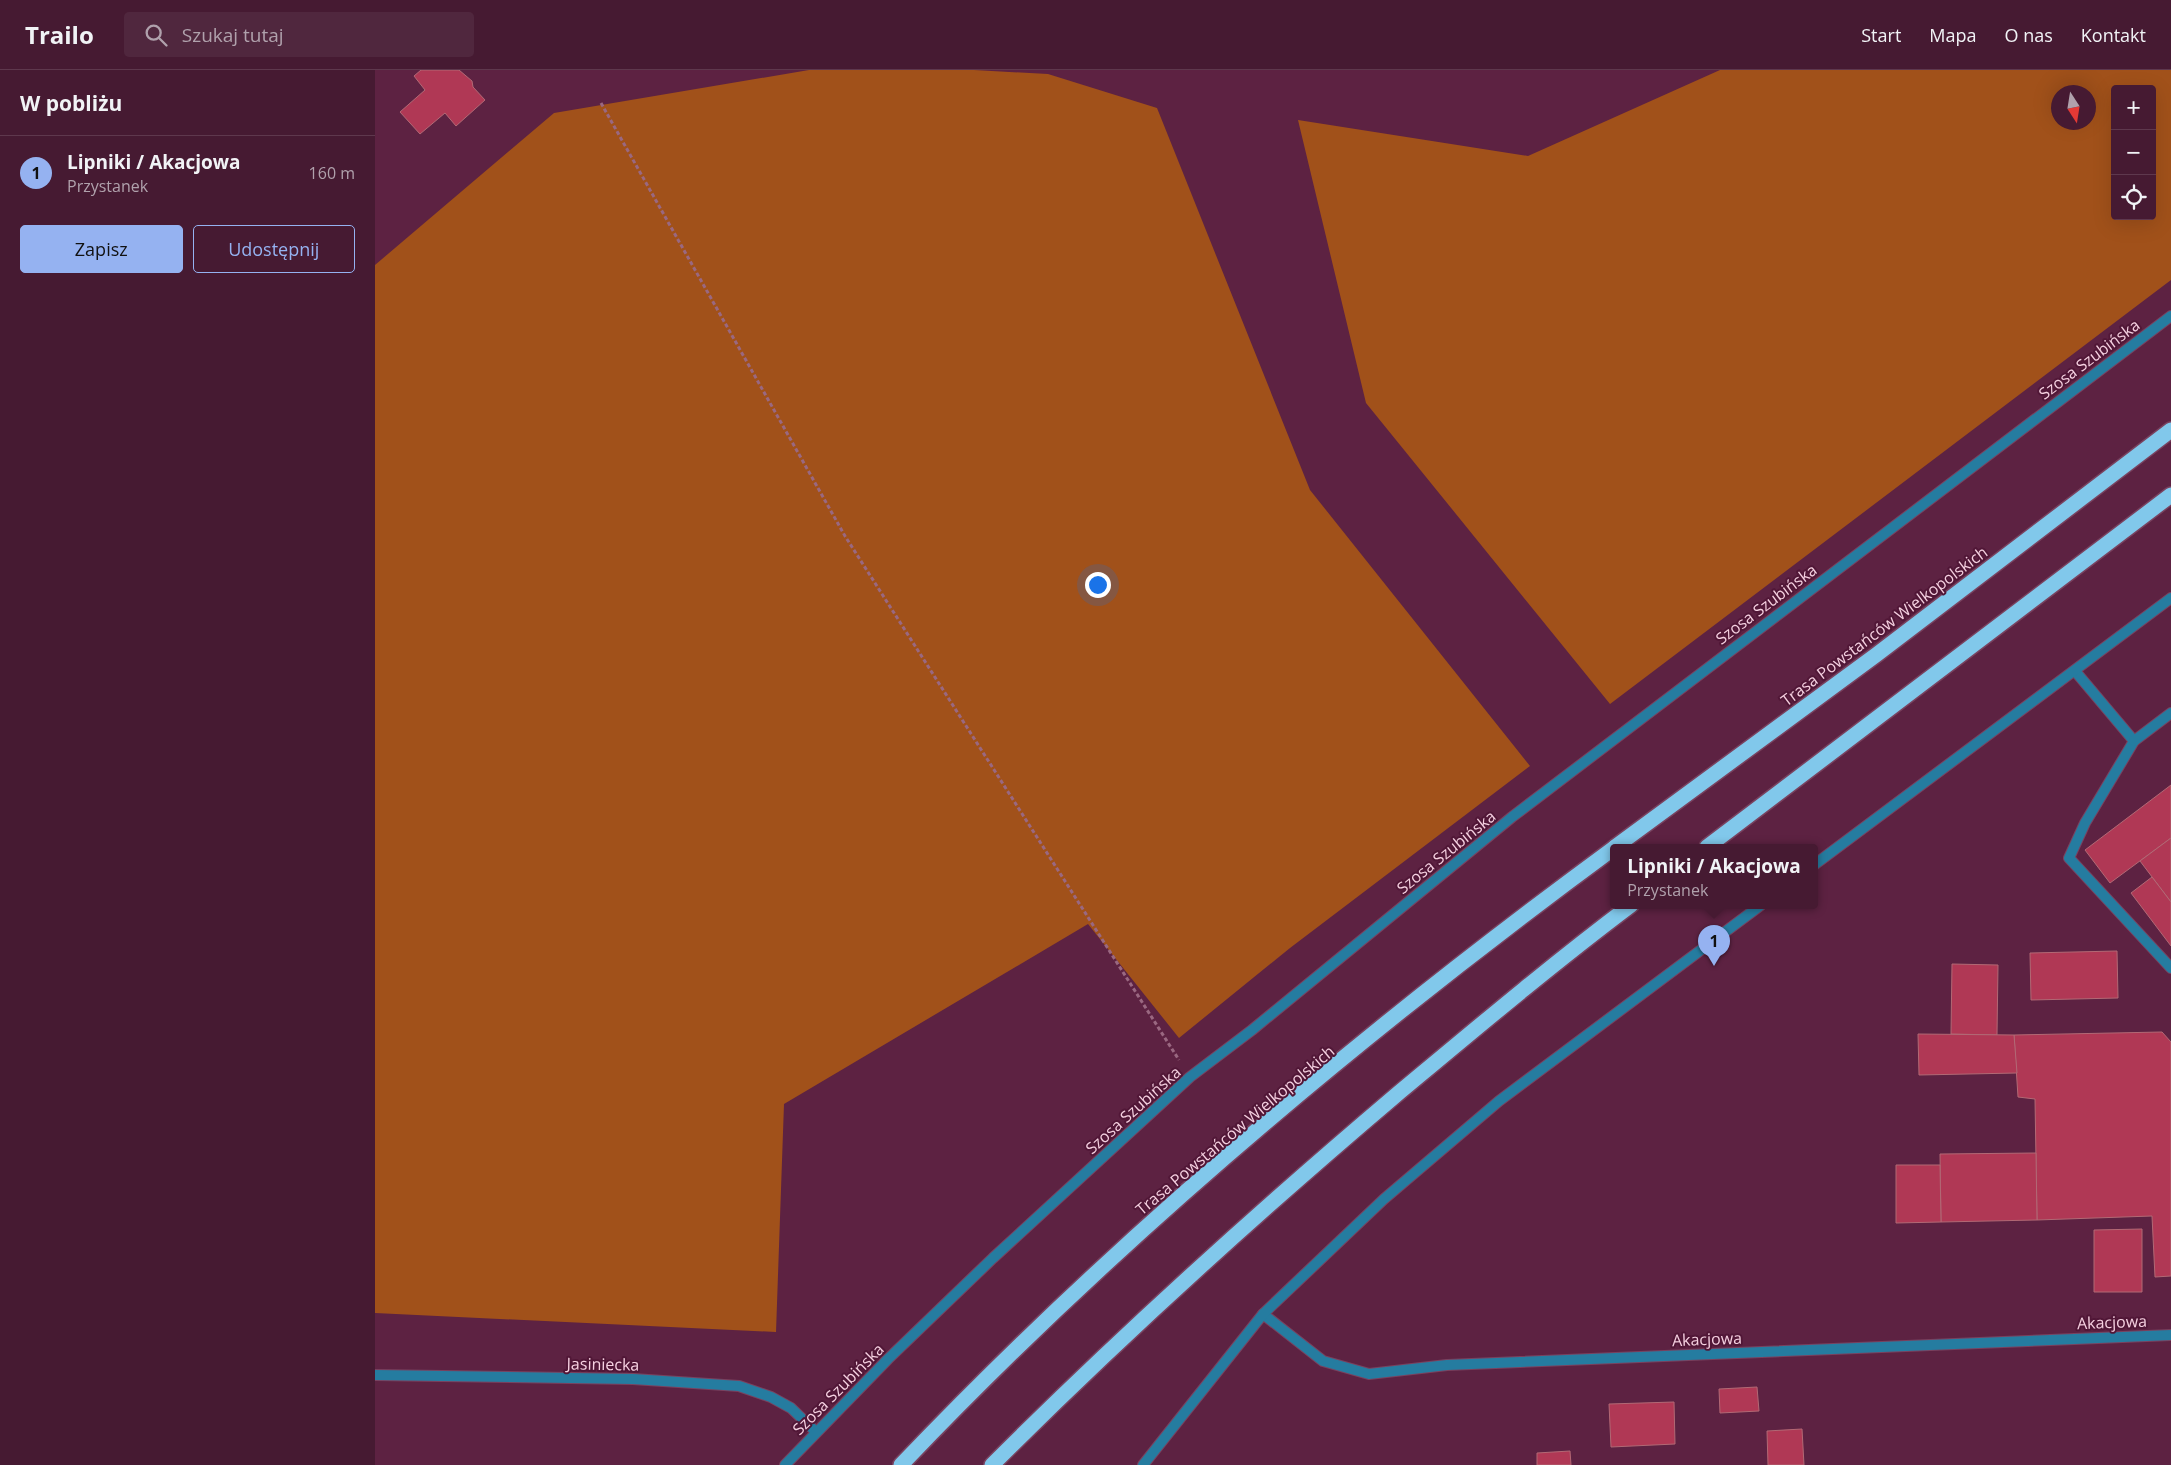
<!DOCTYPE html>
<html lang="pl">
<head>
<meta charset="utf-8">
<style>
	:root { --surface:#461a32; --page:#50273e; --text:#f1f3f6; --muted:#b0a1ac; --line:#5e384d; --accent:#95b2f1 }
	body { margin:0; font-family:"Open Sans",sans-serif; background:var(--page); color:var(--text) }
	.controls { position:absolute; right:15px; top:15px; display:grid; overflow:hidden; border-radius:5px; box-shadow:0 5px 20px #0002 }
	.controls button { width:45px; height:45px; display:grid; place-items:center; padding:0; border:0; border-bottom:1px solid var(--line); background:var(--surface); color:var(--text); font:25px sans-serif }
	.compass { position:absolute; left:1676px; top:15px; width:45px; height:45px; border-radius:50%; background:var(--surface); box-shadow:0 5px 20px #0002; rotate:168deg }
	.you { position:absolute; left:722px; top:514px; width:18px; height:18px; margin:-12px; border:4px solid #fff; border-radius:50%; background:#1a73e8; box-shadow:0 0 0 8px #1a73e833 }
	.badge { display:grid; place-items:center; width:32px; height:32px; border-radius:50%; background:var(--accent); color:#111; font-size:16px; font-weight:700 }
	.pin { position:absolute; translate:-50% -41px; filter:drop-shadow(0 1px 2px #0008) }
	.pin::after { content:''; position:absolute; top:26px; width:18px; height:15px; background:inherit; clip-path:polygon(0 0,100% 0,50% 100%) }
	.popup { position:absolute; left:1235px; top:774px; width:208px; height:65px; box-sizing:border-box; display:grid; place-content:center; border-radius:5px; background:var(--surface); filter:drop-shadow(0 1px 4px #0005); font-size:16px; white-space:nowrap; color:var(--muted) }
	.popup b { font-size:19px; color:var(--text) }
	.popup::after { content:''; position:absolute; left:50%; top:100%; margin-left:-10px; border:10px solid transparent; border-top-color:var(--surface) }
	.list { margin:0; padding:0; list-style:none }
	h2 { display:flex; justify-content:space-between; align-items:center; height:65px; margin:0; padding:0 20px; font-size:21px }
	h2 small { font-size:16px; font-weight:400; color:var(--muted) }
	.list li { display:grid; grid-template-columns:32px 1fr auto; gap:15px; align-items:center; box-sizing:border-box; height:75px; padding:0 20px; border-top:1px solid var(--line) }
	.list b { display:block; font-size:19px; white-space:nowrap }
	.list p { margin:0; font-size:16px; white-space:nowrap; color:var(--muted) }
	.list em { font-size:16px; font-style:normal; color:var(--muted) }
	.actions { display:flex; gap:10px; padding:15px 20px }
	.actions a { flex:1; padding:11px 0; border:1px solid var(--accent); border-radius:5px; text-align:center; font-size:18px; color:var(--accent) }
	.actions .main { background:var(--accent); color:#111 }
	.icon { flex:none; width:28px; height:28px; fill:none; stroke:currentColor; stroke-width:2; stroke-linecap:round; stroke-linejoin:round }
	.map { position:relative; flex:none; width:1796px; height:1395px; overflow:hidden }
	header { display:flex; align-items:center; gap:30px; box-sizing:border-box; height:70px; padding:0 25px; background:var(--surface); border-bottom:1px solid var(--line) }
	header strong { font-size:24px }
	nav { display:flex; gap:28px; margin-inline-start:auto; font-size:18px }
	.search { width:350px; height:45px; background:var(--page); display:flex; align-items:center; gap:12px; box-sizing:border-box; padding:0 18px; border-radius:5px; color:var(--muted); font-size:19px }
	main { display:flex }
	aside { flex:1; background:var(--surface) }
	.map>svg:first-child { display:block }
	.forest { fill:#a1511a; fill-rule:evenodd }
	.building { fill:#b03855; stroke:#b26975 }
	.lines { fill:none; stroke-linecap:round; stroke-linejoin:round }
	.service-casing { stroke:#79425f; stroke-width:12 }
	.minor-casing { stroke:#79425f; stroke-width:12 }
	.tertiary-casing { stroke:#79425f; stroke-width:12 }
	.motorway-casing { stroke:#79425f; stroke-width:18 }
	.path { stroke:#9a6881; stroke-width:3; stroke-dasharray:4 2.5; stroke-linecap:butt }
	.service { stroke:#257ca0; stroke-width:10 }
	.minor { stroke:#257ca0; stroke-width:10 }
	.tertiary { stroke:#257ca0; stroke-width:10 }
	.motorway { stroke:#81c8eb; stroke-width:15 }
	.labels { text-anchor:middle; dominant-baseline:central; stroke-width:4; stroke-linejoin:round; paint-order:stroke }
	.street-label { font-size:16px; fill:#f6d1e1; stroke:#511737 }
</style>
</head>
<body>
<header>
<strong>Trailo</strong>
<div class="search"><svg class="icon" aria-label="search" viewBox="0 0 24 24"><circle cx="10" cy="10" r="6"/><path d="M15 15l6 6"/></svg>Szukaj tutaj</div>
<nav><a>Start</a><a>Mapa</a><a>O nas</a><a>Kontakt</a></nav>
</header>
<main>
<aside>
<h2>W pobliżu<small></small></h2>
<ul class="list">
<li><span class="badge">1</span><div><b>Lipniki / Akacjowa</b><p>Przystanek</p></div><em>160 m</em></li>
</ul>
<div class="actions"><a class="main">Zapisz</a><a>Udostępnij</a></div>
</aside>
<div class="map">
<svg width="1796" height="1395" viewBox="0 0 1796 1395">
	<rect width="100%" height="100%" fill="#5d2242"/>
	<g class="forest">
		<path d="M434,0H599L673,4L782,38L935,420L1155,696L915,878L804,968L713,854L409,1034L401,1262L0,1243V195L179,43Z"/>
		<path d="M1345,0H1796V210L1235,634L991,333L923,50L1153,86ZM1740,19H1777V146H1740ZM1684,22H1714V52H1684Z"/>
	</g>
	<g class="building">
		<path d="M46,0H84L97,11L98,17L110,30L81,56L70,43L45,64L25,42L50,20L39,6Z"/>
		<path d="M1796,715V768L1735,813L1710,780Z"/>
		<path d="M1796,768V832L1765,791Z"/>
		<path d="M1777,807L1796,832V876L1756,823Z"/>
		<path d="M1742,881L1743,928L1656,930L1655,883Z"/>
		<path d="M1577,894L1623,895L1622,965L1576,964Z"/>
		<path d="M1787,962L1796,972V1206L1780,1207L1777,1146L1662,1150L1660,1029L1643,1027L1639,965Z"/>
		<path d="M1543,964L1639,965L1642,1003L1544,1005Z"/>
		<path d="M1661,1083L1662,1150L1566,1152L1565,1084Z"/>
		<path d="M1521,1095H1565L1566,1152L1521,1153Z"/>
		<path d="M1767,1159V1222H1719V1160Z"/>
		<path d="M1382,1317L1384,1341L1345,1343L1344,1319Z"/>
		<path d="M1299,1332L1300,1374L1236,1377L1234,1334Z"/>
		<path d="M1427,1359L1429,1395H1393L1392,1361Z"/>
		<path d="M1195,1381L1196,1395H1162V1383Z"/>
	</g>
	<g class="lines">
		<defs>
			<g id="service">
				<path d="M1700,601L1759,671L1710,753L1694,788L1796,898"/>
				<path d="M1759,671L1796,643"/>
			</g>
			<g id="minor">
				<path d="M888,1244L948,1291L994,1304L1072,1295L1796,1265"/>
				<path d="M0,1305L258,1309L364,1316L396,1327L416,1338L441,1362"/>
			</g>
			<g id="tertiary">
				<path d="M1439,795L1796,528"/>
				<path d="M410,1395L513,1289L618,1188L815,1007L877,960L1137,747L1796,246"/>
				<path d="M768,1395L888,1244L1009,1129L1124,1031L1386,835"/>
			</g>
			<g id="motorway">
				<path d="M1240,777L1501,585L1796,360"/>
				<path d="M1332,777L1796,425"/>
				<path d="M526,1395C743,1167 986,964 1239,778"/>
				<path d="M617,1395C746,1266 881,1144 1020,1026C1098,961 1175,896 1256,835"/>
			</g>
		</defs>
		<use href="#service" class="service-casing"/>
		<use href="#minor" class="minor-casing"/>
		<use href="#tertiary" class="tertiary-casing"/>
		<use href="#motorway" class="motorway-casing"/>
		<path class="path" d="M226,33L470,466L804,990"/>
		<use href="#service" class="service"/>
		<use href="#minor" class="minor"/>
		<use href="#tertiary" class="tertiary"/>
		<use href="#motorway" class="motorway"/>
	</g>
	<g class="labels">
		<g class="street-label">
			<text transform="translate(1714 289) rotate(-37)">Szosa Szubińska</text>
			<text transform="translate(1391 534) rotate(-37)">Szosa Szubińska</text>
			<text transform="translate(1509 556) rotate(-37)">Trasa Powstańców Wielkopolskich</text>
			<text transform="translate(1071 782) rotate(-39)">Szosa Szubińska</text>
			<text transform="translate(758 1040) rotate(-42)">Szosa Szubińska</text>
			<text transform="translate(860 1060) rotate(-40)">Trasa Powstańców Wielkopolskich</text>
			<text transform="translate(1737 1252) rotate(-2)">Akacjowa</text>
			<text transform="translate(1332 1269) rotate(-2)">Akacjowa</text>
			<text transform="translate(228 1294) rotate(1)">Jasiniecka</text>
			<text transform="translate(463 1319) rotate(-45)">Szosa Szubińska</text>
		</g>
	</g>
</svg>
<div class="controls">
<button>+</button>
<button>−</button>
<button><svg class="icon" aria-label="locate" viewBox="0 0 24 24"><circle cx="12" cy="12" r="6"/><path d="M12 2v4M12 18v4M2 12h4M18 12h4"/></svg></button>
</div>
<svg class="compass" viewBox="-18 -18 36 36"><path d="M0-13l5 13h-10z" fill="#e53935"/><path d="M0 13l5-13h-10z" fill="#b0a1ac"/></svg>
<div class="you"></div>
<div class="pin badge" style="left:1339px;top:896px">1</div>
<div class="popup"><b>Lipniki / Akacjowa</b>Przystanek</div>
</div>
</main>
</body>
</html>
